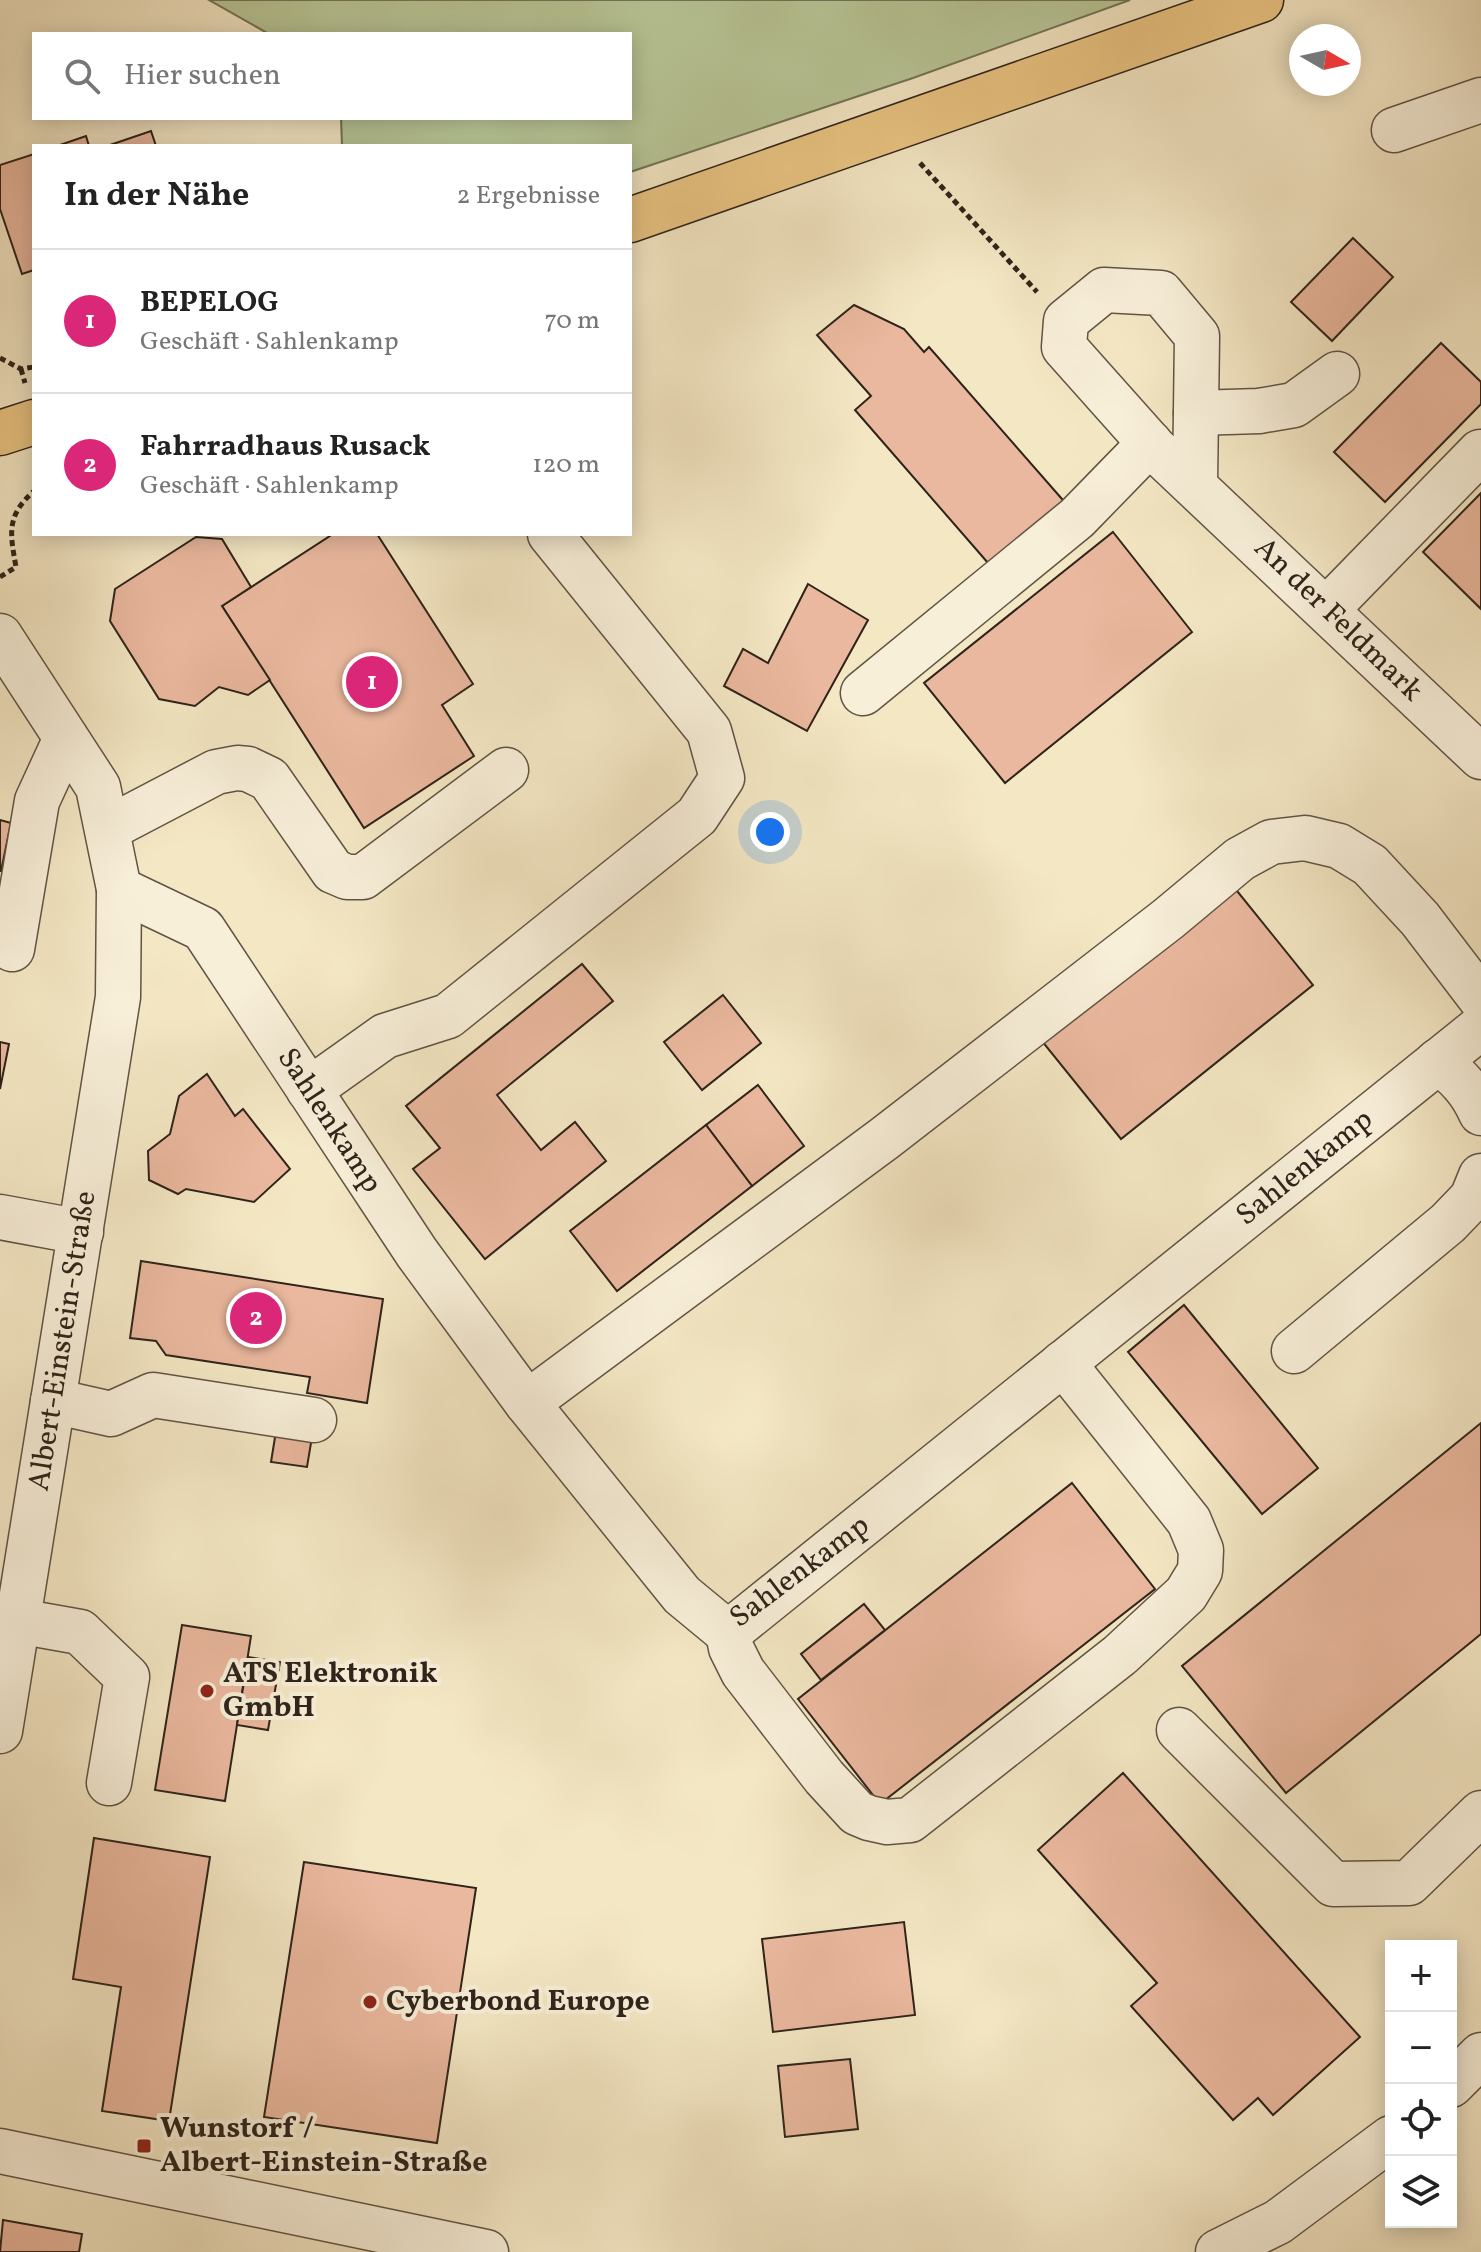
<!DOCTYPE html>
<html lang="de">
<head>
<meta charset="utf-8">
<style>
	:root { --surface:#fff; --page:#f6f6f6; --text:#222; --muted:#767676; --line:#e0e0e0; --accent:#db2777 }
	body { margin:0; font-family:Vollkorn,serif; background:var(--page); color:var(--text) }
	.controls { position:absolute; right:24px; bottom:24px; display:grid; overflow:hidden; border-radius:0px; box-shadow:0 4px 20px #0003 }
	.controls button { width:72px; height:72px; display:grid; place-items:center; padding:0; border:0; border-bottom:2px solid var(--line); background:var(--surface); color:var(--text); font:40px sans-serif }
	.compass { position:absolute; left:1289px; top:24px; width:72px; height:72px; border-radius:50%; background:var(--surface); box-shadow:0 4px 20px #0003; rotate:99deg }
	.you { position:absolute; left:770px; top:832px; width:28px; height:28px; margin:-20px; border:6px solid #fff; border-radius:50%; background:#1a73e8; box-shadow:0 0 0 12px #1a73e833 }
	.badge { display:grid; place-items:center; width:52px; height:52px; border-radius:50%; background:var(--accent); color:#fff; font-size:26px; font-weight:700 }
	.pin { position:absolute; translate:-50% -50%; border:4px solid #fff; box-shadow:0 2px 8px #0006 }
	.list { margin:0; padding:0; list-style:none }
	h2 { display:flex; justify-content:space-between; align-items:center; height:104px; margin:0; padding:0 32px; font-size:34px }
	h2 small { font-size:26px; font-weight:400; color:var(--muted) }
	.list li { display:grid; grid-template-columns:52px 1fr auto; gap:24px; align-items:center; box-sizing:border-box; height:144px; padding:0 32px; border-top:2px solid var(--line) }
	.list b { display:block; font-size:30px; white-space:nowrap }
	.list p { margin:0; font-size:26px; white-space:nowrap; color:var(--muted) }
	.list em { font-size:26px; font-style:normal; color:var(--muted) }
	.icon { flex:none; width:44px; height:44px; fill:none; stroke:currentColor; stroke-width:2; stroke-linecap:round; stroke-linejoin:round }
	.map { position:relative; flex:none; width:1481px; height:2252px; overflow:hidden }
	.search { position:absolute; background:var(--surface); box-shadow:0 4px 20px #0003; left:32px; top:32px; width:600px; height:88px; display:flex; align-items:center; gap:20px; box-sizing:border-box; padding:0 28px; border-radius:0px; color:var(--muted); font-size:30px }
	.panel { position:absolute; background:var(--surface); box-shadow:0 4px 20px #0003; left:32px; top:144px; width:600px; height:392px; border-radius:0px }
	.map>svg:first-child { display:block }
	.green { fill:#b8c697; stroke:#737458; stroke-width:2 }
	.building { fill:#eab89e; stroke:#2e231a; stroke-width:2 }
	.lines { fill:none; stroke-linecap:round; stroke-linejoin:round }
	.minor-casing { stroke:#605444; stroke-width:47 }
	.major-casing { stroke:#2e231a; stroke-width:47 }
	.path { stroke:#2e231a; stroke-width:5; stroke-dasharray:6 4; stroke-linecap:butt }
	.minor { stroke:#f8efd9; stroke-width:44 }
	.major { stroke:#eac482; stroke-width:44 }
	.poi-dot { fill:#8f2418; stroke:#f8efd9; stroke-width:3 }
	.labels { text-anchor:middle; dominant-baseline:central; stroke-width:8; stroke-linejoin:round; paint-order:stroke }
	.street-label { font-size:30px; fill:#2e231a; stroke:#f8efd9 }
	.poi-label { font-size:30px; font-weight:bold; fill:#2e231a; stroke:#f8efd9; text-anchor:start }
</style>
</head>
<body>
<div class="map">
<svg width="1481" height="2252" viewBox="0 0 1481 2252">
	<rect width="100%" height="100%" fill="#f4e7c4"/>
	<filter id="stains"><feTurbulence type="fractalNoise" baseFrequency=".0025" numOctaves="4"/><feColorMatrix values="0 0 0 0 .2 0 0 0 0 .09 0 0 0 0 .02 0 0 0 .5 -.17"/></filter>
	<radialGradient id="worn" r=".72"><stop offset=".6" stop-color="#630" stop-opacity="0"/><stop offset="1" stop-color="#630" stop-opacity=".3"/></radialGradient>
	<path class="green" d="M209,0H1130L913,78L630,172V146H342L341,118H630V34H269Z"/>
	<g class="building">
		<path d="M151,131L156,146H107Z"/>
		<path d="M86,136L89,146H57Z"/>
		<path d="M34,154V270L22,274L0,209V165Z"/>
		<path d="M1353,238L1393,277L1332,341L1291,302Z"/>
		<path d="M854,305L904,329L924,352L929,347L1069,507L995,571L855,410L871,396L817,335Z"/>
		<path d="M1441,343L1481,382V404L1385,502L1334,452Z"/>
		<path d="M1481,493V609L1423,552Z"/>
		<path d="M1113,532L1192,632L1005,783L924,683Z"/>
		<path d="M333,534H377L473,684L442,705L474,756L364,828L222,606Z"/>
		<path d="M196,537L222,539L251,587L222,606L270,680L248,695L219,687L195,706L159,699L110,621L115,589Z"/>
		<path d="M808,584L868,620L807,731L724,686L743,649L768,663Z"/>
		<path d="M0,820L11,823L1,871H0Z"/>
		<path d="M1229,881L1313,985L1121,1139L1037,1035Z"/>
		<path d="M582,964L613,1001L497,1095L541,1150L575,1122L606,1161L485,1259L413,1169L440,1148L406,1106Z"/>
		<path d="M723,995L761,1043L702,1090L664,1042Z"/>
		<path d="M0,1042L9,1044L0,1089Z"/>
		<path d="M207,1074L235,1116L243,1109L290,1169L254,1202L186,1189L178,1194L149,1180L148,1151L170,1134L179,1096Z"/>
		<path d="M758,1085L804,1146L752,1186L706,1125Z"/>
		<path d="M706,1125L752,1186L617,1291L570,1231Z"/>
		<path d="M141,1261L383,1299L367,1403L307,1393L310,1377L166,1355L156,1341L130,1338Z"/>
		<path d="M1184,1305L1318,1468L1262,1514L1128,1352Z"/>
		<path d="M1481,1423V1634L1286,1793L1182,1666Z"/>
		<path d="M277,1425L313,1431L307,1467L271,1462Z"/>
		<path d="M1072,1483L1155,1589L880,1804L798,1699Z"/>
		<path d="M864,1604L885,1630L821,1680L801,1654Z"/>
		<path d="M182,1625L251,1636L225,1801L155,1790Z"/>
		<path d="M248,1657L280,1662L268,1730L237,1725Z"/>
		<path d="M1123,1773L1360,2037L1273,2115L1258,2098L1233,2120L1131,2006L1157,1983L1038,1850Z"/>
		<path d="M94,1838L210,1857L169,2121L102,2111L121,1987L73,1979Z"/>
		<path d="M304,1862L476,1888L437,2143L264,2117Z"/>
		<path d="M904,1922L915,2015L773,2032L762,1939Z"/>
		<path d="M850,2059L858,2129L785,2137L778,2066Z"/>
		<path d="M3,2220L82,2234L79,2252H0Z"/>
	</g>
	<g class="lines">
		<defs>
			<g id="minor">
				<path d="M1394,130L1481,100"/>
				<path d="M1196,413L1259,411L1294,405L1337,374"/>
				<path d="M1195,484L1197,336L1161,293L1104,290L1066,321L1064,347L1154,448L1481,757"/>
				<path d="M1327,609L1480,452"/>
				<path d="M0,636L98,787L119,889L118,997L0,1731"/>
				<path d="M863,693L1077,518L1150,443"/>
				<path d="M109,828L216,772L237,768L248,769L269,779L333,871L347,877H363L506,770"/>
				<path d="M119,889L203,929L417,1253L527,1403L682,1595L728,1633L1481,1027"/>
				<path d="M12,949L37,801L66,738"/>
				<path d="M1438,1061C1458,1077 1471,1090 1481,1113"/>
				<path d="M309,1090L385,1036L448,1016L697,816L722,778L709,731L550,534"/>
				<path d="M0,1217L81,1232"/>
				<path d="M1294,1351L1448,1223L1472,1198L1481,1176"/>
				<path d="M53,1401L111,1414L153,1395L314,1420"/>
				<path d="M527,1403L885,1138L1168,919L1240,859L1271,842L1305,838L1339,846L1370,865L1420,919L1481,999"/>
				<path d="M18,1621L80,1632L127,1677L109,1783"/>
				<path d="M728,1633L731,1648L743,1672L824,1777L857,1813L869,1818L887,1822L910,1820L1120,1655L1186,1594L1200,1571L1201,1550L1189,1521L1063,1363"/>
				<path d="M1179,1730L1333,1884L1409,1883L1481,1813"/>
				<path d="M1451,2085L1481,2055"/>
				<path d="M0,2151L486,2252"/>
				<path d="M1218,2252L1278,2222L1391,2138"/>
			</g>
			<g id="major">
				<path d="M630,220L1261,0"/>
				<path d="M0,433L34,422"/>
			</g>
		</defs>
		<use href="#minor" class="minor-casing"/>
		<use href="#major" class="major-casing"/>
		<g class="path">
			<path d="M920,163L1037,292"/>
			<path d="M0,358L21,369L34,367"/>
			<path d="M21,369L25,383"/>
			<path d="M0,577L16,567C10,533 6,516 34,491"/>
		</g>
		<use href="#minor" class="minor"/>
		<use href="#major" class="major"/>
	</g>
	<g class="poi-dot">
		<circle cx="207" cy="1691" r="8"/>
		<circle cx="370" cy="2002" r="8"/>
		<rect x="136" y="2138" width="16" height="16" rx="4"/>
	</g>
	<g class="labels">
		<g class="street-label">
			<text transform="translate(1338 620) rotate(44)">An der Feldmark</text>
			<text transform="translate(329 1121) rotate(57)">Sahlenkamp</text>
			<text transform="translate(1305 1168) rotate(-39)">Sahlenkamp</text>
			<text transform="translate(63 1341) rotate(-81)">Albert-Einstein-Straße</text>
			<text transform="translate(800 1572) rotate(-37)">Sahlenkamp</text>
		</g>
		<g class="poi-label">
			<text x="223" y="1674">ATS Elektronik<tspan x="223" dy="34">GmbH</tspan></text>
			<text x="386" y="2002">Cyberbond Europe</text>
			<text x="160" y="2129">Wunstorf /<tspan x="160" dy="34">Albert-Einstein-Straße</tspan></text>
		</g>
	</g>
	<rect width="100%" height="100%" filter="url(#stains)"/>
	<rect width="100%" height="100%" fill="url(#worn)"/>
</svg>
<div class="controls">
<button>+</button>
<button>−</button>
<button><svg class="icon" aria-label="locate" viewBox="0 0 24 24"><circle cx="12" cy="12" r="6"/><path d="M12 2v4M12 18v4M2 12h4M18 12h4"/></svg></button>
<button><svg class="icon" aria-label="layers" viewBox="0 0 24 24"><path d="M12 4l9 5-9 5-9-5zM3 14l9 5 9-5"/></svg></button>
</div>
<svg class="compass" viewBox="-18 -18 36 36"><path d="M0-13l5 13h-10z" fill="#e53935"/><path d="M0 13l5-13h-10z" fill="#767676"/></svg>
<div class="you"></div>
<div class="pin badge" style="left:372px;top:682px">1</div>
<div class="pin badge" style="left:256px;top:1318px">2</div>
<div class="search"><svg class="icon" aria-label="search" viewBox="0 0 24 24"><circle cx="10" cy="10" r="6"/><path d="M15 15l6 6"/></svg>Hier suchen</div>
<section class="panel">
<h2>In der Nähe<small>2 Ergebnisse</small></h2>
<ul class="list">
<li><span class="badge">1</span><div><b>BEPELOG</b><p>Geschäft · Sahlenkamp</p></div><em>70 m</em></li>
<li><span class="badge">2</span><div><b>Fahrradhaus Rusack</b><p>Geschäft · Sahlenkamp</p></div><em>120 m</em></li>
</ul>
</section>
</div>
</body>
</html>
